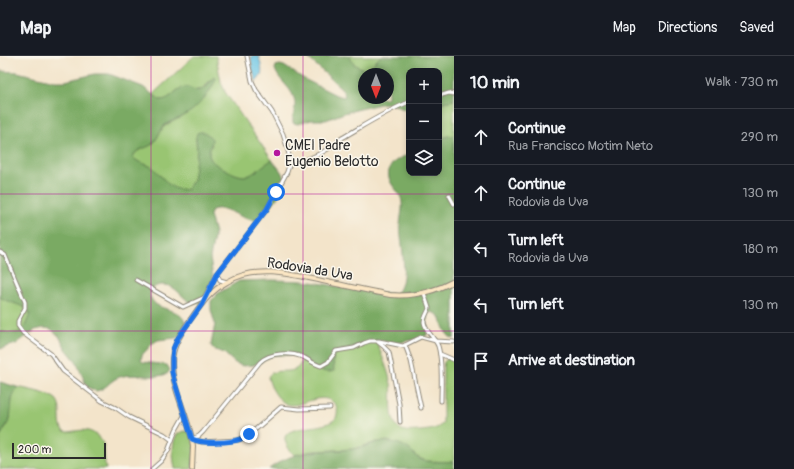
<!DOCTYPE html>
<html lang="en">
<head>
<meta charset="utf-8">
<style>
	:root { --surface:#171b24; --page:#20242c; --text:#f1f3f6; --muted:#9ea1a6; --line:#363941 }
	body { margin:0; font-family:Pangolin,sans-serif; background:var(--page); color:var(--text) }
	.controls { position:absolute; right:12px; top:12px; display:grid; overflow:hidden; border-radius:8px; box-shadow:0 2px 6px #0003 }
	.controls button { width:36px; height:36px; display:grid; place-items:center; padding:0; border:0; border-bottom:1px solid var(--line); background:var(--surface); color:var(--text); font:20px sans-serif }
	.compass { position:absolute; left:358px; top:12px; width:36px; height:36px; border-radius:50%; background:var(--surface); box-shadow:0 2px 6px #0003; rotate:180deg }
	.scale { position:absolute; left:12px; bottom:10px; width:94px; box-sizing:border-box; padding-left:4px; border:2px solid #2b2b2b; border-top:0; font-size:11px; line-height:14px; white-space:nowrap; color:#2b2b2b; -webkit-text-stroke:3px #fbf7ec; paint-order:stroke }
	.stop { position:absolute; width:12px; height:12px; margin:-9px; border:3px solid #1a73e8; border-radius:50%; background:#fff }
	.stop.end { background:#1a73e8; border-color:#fff; box-shadow:0 1px 4px #0008 }
	.list { margin:0; padding:0; list-style:none }
	h2 { display:flex; justify-content:space-between; align-items:center; height:52px; margin:0; padding:0 16px; font-size:17px }
	h2 small { font-size:13px; font-weight:400; color:var(--muted) }
	.list li { display:grid; grid-template-columns:26px 1fr auto; gap:12px; align-items:center; box-sizing:border-box; height:56px; padding:0 16px; border-top:1px solid var(--line) }
	.list b { display:block; font-size:15px; white-space:nowrap }
	.list p { margin:0; font-size:13px; white-space:nowrap; color:var(--muted) }
	.list em { font-size:13px; font-style:normal; color:var(--muted) }
	.icon { flex:none; width:22px; height:22px; fill:none; stroke:currentColor; stroke-width:2; stroke-linecap:round; stroke-linejoin:round }
	.map { position:relative; flex:none; width:454px; height:413px; overflow:hidden }
	header { display:flex; align-items:center; gap:24px; box-sizing:border-box; height:56px; padding:0 20px; background:var(--surface); border-bottom:1px solid var(--line) }
	header strong { font-size:19px }
	nav { display:flex; gap:22px; margin-inline-start:auto; font-size:14px }
	main { display:flex }
	aside { flex:1; background:var(--surface) }
	.map>svg:first-child { display:block }
	.green { fill:#99c572; stroke:#62784e }
	.forest { fill:#7aaa64; stroke:#526a48; fill-rule:evenodd }
	.water { fill:#66c4e5; stroke:#487888 }
	.lines { fill:none; stroke-linecap:round; stroke-linejoin:round }
	.street-casing { stroke:#8f887a; stroke-width:5 }
	.secondary-casing { stroke:#8f887a; stroke-width:6 }
	.street { stroke:#fff; stroke-width:3 }
	.secondary { stroke:#fbe6c3; stroke-width:4 }
	.route { stroke:#1a73e8; stroke-width:5 }
	.grid { fill:none; stroke:#b5179e; stroke-width:1; stroke-opacity:0.55 }
	.poi-dot { fill:#b5179e; stroke:#fbf7ec; stroke-width:1.5 }
	.labels { text-anchor:middle; dominant-baseline:central; stroke-width:3; stroke-linejoin:round; paint-order:stroke }
	.poi-label { font-size:14px; fill:#2b2b2b; stroke:#fbf7ec; text-anchor:start }
	.street-label { font-size:14px; fill:#2b2b2b; stroke:#fbf7ec }
</style>
</head>
<body>
<header>
<strong>Map</strong>
<nav><a>Map</a><a>Directions</a><a>Saved</a></nav>
</header>
<main>
<div class="map">
<svg width="454" height="413" viewBox="0 0 454 413">
	<rect width="100%" height="100%" fill="#fbf7ec"/>
	<filter id="ink" filterUnits="userSpaceOnUse"><feTurbulence type="fractalNoise" baseFrequency=".025" numOctaves="2"/><feDisplacementMap in="SourceGraphic" scale="8" xChannelSelector="R" yChannelSelector="G"/><feConvolveMatrix kernelMatrix="1 2 1 2 8 2 1 2 1" color-interpolation-filters="sRGB"/></filter>
	<filter id="wash" filterUnits="userSpaceOnUse"><feTurbulence type="fractalNoise" baseFrequency=".012" numOctaves="4" result="noise"/><feDisplacementMap in="SourceGraphic" scale="16" xChannelSelector="R" yChannelSelector="G"/><feGaussianBlur stdDeviation="0.9" result="paint"/><feColorMatrix in="noise" values="0 0 0 0 0 0 0 0 0 0 0 0 0 0 0 0 0 1.4 0 .05"/><feComposite in="paint" operator="in"/></filter>
	<g filter="url(#wash)">
		<rect width="100%" height="100%" fill="#f3e4ca"/>
		<g class="green">
			<path d="M194,0H216L221,26L225,36L272,104C265,108 258,118 249,120C239,122 212,111 209,100C208,96 211,92 212,88L196,82C197,96 198,123 187,133C183,134 179,135 175,133C164,127 159,116 149,110C143,107 138,107 133,101C136,92 147,93 153,87C159,81 160,72 168,68C175,63 183,62 189,56C199,47 205,34 211,23L201,34H195L188,31L178,34L166,44H160L153,38Z"/>
			<path d="M349,0H381L366,15L354,8Z"/>
			<path d="M454,44V80H448L439,83V47Z"/>
			<path d="M0,241C8,247 20,247 27,252C35,258 23,276 16,278C11,279 5,276 0,275Z"/>
			<path d="M376,284C381,298 388,313 391,328C393,341 388,363 399,372C404,377 414,375 420,375C429,374 437,374 443,367V311L444,306L447,303H454V406L426,405L421,403L388,385L377,386L353,393L313,395L294,399C262,363 324,378 336,362C338,356 338,351 334,347C321,335 304,350 291,349C279,348 270,331 268,321C275,308 296,324 302,304L323,315L334,311L333,301L339,295Z"/>
			<path d="M17,331C26,333 49,337 56,343C64,351 56,369 64,375C67,377 72,375 76,375C88,372 101,378 104,391C105,399 104,406 106,413H0V381L10,363L12,343Z"/>
			<path d="M184,375L189,376C198,393 193,395 192,413H175C173,401 171,389 177,378Z"/>
		</g>
		<g class="forest">
			<path d="M306,0H349L354,8L366,15L381,0H454V44L439,47V15H409V56L395,49L384,47L344,57L326,64H311L298,68L293,67C292,58 297,51 294,42C290,30 278,24 275,13L276,10L280,9L284,10L306,24L336,39L344,41L345,39L341,32ZM364,18H388V42H364Z"/>
			<path d="M0,15L17,16L55,25H65L95,18H109L143,31L160,44C172,44 175,32 185,31C191,30 194,36 200,34C207,32 209,24 214,21L216,22C212,36 195,55 182,61C176,64 170,65 165,69C159,75 158,84 151,89C144,93 136,93 133,101C138,108 146,107 153,112C164,121 170,137 187,133L193,125L197,94L196,82L197,77C203,74 208,78 212,83C212,89 207,96 210,102C212,107 220,111 225,113C251,128 251,116 272,104C276,109 283,116 284,123C286,135 266,157 257,164C242,166 228,148 212,154L210,159L211,163L215,177L210,202L214,228L212,236L200,247H191C181,241 176,229 163,229C158,229 155,230 152,234C150,236 149,239 151,242C157,257 181,249 186,269L180,280L176,282L158,284L153,287L142,299L141,304L143,306L167,309L170,314L167,318C151,324 132,315 117,322C109,326 105,334 96,335L87,331L76,305L66,293L59,280L51,273L44,272L35,274L16,288L0,293V275C20,280 23,277 30,258C27,248 9,248 0,241Z"/>
			<path d="M448,80H454V283C444,280 443,266 438,259L432,256L428,257L427,261V279L422,282L397,287L376,284L339,295L333,301L334,315C321,320 306,305 296,299H274L254,309L243,310L235,307L224,297L213,293L211,289L215,268L211,254V245L217,238L239,225L273,224L305,225L354,233L392,238L397,237C409,223 401,187 400,170C400,162 403,154 402,146C401,139 397,135 393,130C382,114 393,103 409,99V117H439V83Z"/>
			<path d="M0,326L17,331L12,343L10,363L0,381Z"/>
			<path d="M377,386C389,385 400,386 410,394C414,398 417,402 422,404C432,407 444,405 454,406V413H269C298,391 320,397 353,393C361,392 369,389 377,386Z"/>
		</g>
		<path class="water" d="M251,0H259C260,8 266,19 256,25L252,12Z"/>
	</g>
	<g filter="url(#ink)">
		<g class="lines">
			<defs>
				<g id="street">
					<path d="M439,40L449,37L454,38"/>
					<path d="M290,106C301,108 323,97 332,90C336,88 338,85 342,82C363,70 386,55 409,46"/>
					<path d="M449,139L454,148"/>
					<path d="M0,196L5,199L25,246V252L18,265V270L23,277L51,298L63,315L102,345L116,352L129,361L164,378L172,384"/>
					<path d="M217,218L220,224L227,226"/>
					<path d="M136,224L183,251L205,241"/>
					<path d="M424,237L429,252C428,256 424,261 424,266C425,275 435,282 438,290C443,306 441,329 441,345"/>
					<path d="M203,244L217,218L267,153L287,116L290,106L288,94L283,78L272,56L256,34L252,25L247,0"/>
					<path d="M378,286L383,290L389,296L399,348L400,366"/>
					<path d="M405,289L411,305L421,352"/>
					<path d="M440,298L454,304"/>
					<path d="M192,383L199,380L203,376L260,306C270,296 290,296 303,301C309,304 314,308 321,310L328,306L336,295L354,292L364,287L370,285H379L403,290L421,281L436,285L454,286"/>
					<path d="M192,383L202,386L239,384L256,373L281,351L299,353L330,352"/>
					<path d="M152,413L161,405L168,395L176,374L185,358"/>
				</g>
				<path id="secondary" d="M192,413L193,390L192,383C187,358 173,335 172,309C171,291 182,275 193,260C202,247 212,234 227,226C258,208 294,219 327,226C348,230 369,235 390,239C414,241 434,236 454,225"/>
			</defs>
			<use href="#street" class="street-casing"/>
			<use href="#secondary" class="secondary-casing"/>
			<use href="#street" class="street"/>
			<use href="#secondary" class="secondary"/>
		</g>
	</g>
	<g class="lines" filter="url(#ink)">
		<path class="route" d="M249,378C247,380 244,382 241,383C231,387 201,388 192,383L174,324L172,316V302L173,293L178,282L202,248L217,218L267,153L276,136"/>
	</g>
	<path class="grid" d="M151,0V413M303,0V413M0,138H454M0,275H454"/>
	<circle class="poi-dot" cx="277" cy="97" r="4"/>
	<g class="labels">
		<g class="poi-label">
			<text x="285" y="89">CMEI Padre<tspan x="285" dy="16">Eugenio Belotto</tspan></text>
		</g>
		<g class="street-label">
			<text transform="translate(310 213) rotate(9)">Rodovia da Uva</text>
		</g>
	</g>
</svg>
<div class="controls">
<button>+</button>
<button>−</button>
<button><svg class="icon" aria-label="layers" viewBox="0 0 24 24"><path d="M12 4l9 5-9 5-9-5zM3 14l9 5 9-5"/></svg></button>
</div>
<svg class="compass" viewBox="-18 -18 36 36"><path d="M0-13l5 13h-10z" fill="#e53935"/><path d="M0 13l5-13h-10z" fill="#9ea1a6"/></svg>
<div class="scale">200 m</div>
<div class="stop" style="left:276px;top:136px"></div>
<div class="stop end" style="left:249px;top:378px"></div>
</div>
<aside>
<h2>10 min<small>Walk · 730 m</small></h2>
<ul class="list">
<li><svg class="icon" aria-label="ahead" viewBox="0 0 24 24"><path d="M12 20V5M6 11l6-6 6 6"/></svg><div><b>Continue</b><p>Rua Francisco Motim Neto</p></div><em>290 m</em></li>
<li><svg class="icon" aria-label="ahead" viewBox="0 0 24 24"><path d="M12 20V5M6 11l6-6 6 6"/></svg><div><b>Continue</b><p>Rodovia da Uva</p></div><em>130 m</em></li>
<li><svg class="icon" aria-label="left" viewBox="0 0 24 24"><path d="M17 20v-9H6M10 6l-5 5 5 5"/></svg><div><b>Turn left</b><p>Rodovia da Uva</p></div><em>180 m</em></li>
<li><svg class="icon" aria-label="left" viewBox="0 0 24 24"><path d="M17 20v-9H6M10 6l-5 5 5 5"/></svg><div><b>Turn left</b></div><em>130 m</em></li>
<li><svg class="icon" aria-label="arrive" viewBox="0 0 24 24"><path d="M6 21V4h12l-3 4 3 4H6"/></svg><div><b>Arrive at destination</b></div></li>
</ul>
</aside>
</main>
</body>
</html>
